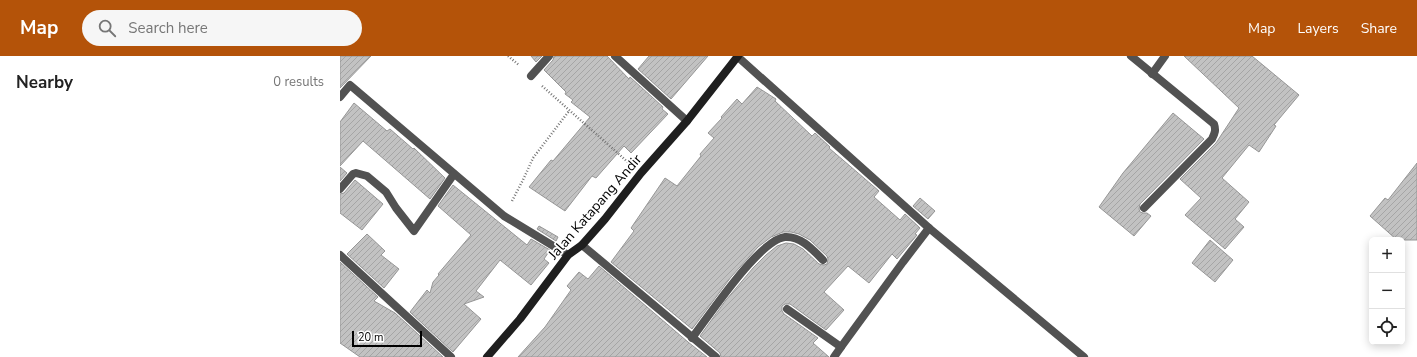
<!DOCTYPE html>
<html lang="en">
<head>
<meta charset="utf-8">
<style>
	:root { --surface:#fff; --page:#f6f6f6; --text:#222; --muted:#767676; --line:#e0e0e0; --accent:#b45309 }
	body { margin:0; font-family:"Nunito Sans",sans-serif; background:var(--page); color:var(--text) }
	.controls { position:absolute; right:12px; bottom:12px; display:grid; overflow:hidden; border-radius:6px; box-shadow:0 2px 10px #0003 }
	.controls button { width:36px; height:36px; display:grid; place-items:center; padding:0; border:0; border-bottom:1px solid var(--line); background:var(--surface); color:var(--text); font:20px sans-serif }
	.scale { position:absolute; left:12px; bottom:10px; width:70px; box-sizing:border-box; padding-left:4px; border:2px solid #000; border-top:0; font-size:11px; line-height:14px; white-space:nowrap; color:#000; -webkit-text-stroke:3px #fff; paint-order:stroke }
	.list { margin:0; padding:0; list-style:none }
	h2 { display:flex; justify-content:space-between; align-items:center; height:52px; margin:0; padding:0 16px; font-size:17px }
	h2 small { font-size:13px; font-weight:400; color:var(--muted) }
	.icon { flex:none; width:22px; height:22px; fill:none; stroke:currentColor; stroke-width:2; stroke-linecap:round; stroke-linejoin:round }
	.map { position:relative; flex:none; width:1077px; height:301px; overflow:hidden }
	header { display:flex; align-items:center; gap:24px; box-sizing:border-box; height:56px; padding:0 20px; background:var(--accent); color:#fff }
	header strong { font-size:19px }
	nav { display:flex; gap:22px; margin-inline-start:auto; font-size:14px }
	.search { width:280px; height:36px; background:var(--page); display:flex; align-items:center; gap:10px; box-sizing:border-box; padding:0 14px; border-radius:22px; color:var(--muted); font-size:15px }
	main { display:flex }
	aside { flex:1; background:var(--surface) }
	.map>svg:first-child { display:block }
	.building { fill:url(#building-hatch); stroke:#969696 }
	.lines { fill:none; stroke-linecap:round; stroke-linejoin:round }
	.path { stroke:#747474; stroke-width:2.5; stroke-dasharray:1 2; stroke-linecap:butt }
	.street { stroke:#525252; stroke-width:8 }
	.secondary { stroke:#1f1f1f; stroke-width:8 }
	.labels { text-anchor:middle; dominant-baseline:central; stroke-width:3.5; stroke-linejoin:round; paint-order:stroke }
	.street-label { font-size:14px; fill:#000; stroke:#fff }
</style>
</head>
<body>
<header>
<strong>Map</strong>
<div class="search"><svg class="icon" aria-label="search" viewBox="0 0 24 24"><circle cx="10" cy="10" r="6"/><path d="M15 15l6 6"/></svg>Search here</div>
<nav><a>Map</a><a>Layers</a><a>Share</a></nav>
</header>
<main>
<aside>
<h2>Nearby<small>0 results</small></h2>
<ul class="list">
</ul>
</aside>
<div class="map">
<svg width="1077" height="301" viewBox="0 0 1077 301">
	<defs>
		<pattern id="building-hatch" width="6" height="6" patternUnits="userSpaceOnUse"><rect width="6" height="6" fill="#c2c2c2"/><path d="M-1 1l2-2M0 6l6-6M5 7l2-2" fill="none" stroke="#a5a5a5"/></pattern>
	</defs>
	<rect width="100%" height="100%" fill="#fff"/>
	<g class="building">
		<path d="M0,0H31L0,32Z"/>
		<path d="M191,0H202L196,6Z"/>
		<path d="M214,0H267L289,23L290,21L323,51L322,53L328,58L291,97L284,90L256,122L252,120L225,155L189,131L211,104L213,105L250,61L231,46L233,44L225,38L226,36L204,14L213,4Z"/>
		<path d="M309,0H368L331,43L298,13Z"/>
		<path d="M844,0H912L959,39L934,69L936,70L919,96L909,89L882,122L909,146L895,163L904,171L885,193L845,159L861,142L840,123L876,87L899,52Z"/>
		<path d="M417,31L436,43L435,45L472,80L475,77L490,91L489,92L539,135L534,141L560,164L565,158L580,172L575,178L577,179L557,203L552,198L529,227L508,210L484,236L504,254L486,274L450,248H445L442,250V255L444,258L478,282L473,287L489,301H381L380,297L360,280L386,244L413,212L426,199L437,190L446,187L454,188L463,193L479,208L484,209L487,208L488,203L487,200L470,184L459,178L451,176H443L431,181L418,191L391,221L352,273L271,206L294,175L291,172L325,122L337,130L361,100L360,98L374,82L368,77L382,62L381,61L397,43L402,48Z"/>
		<path d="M14,47L47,75L50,73L73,93L74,92L105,122L90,143L23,85L0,110V66Z"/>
		<path d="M833,57L864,83L800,148L799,153L800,156L803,157H807L811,160L794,180L759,151L783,117Z"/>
		<path d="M1077,107V184H1057L1030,160L1045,142L1048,144Z"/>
		<path d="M0,111L7,117L0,125Z"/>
		<path d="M15,124L43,148L22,174L0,157V138L4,137Z"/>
		<path d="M113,129L187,189L191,183L210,194L204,203L209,207L191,229L160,204L136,235L144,241L124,248L141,263L113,296L70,256L87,234L90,237L93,226L99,219L98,218L131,179L98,150Z"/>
		<path d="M580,142L595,155L588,163L573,150Z"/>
		<path d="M199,170L218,181L216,185L197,173Z"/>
		<path d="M27,178L45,195L41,199L59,213L44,232L7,198Z"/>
		<path d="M870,184L893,204L875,226L852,207Z"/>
		<path d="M0,206L38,241L34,245L55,257L103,301H20L0,287Z"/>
		<path d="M259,210L348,286L367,301H178L205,271L231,234L227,230L239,216L248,223Z"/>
	</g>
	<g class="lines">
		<g class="path">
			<path d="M168,0L179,9"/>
			<path d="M202,30L290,108"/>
			<path d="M172,145L184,122L193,102L229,55"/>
		</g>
		<g class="street">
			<path d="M275,0L347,65"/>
			<path d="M791,0L874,68C876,74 875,77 872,83L804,152"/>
			<path d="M398,1L589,172L744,301"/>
			<path d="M812,18L825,0"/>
			<path d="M191,20L209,0"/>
			<path d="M0,41L10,29L164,160L228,199"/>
			<path d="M0,133L13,118L16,117L27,120L46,136L56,152L74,175L114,118"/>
			<path d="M242,189L376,301"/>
			<path d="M0,199L111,301"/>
			<path d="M447,253L501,291L494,301"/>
			<path d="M352,282C369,260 419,184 445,181C461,180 473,194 483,204"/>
			<path d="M501,291L563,206L589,172"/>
		</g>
		<path class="secondary" d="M147,301L180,263L228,199L242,189L265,163L301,117L347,65L398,0"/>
	</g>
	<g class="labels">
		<g class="street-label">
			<text transform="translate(255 151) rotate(-49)">Jalan Katapang Andir</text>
		</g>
	</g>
</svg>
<div class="controls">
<button>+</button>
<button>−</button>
<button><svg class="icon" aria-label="locate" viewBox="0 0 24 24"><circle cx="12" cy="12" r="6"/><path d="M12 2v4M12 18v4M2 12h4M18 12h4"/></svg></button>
</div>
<div class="scale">20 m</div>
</div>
</main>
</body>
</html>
